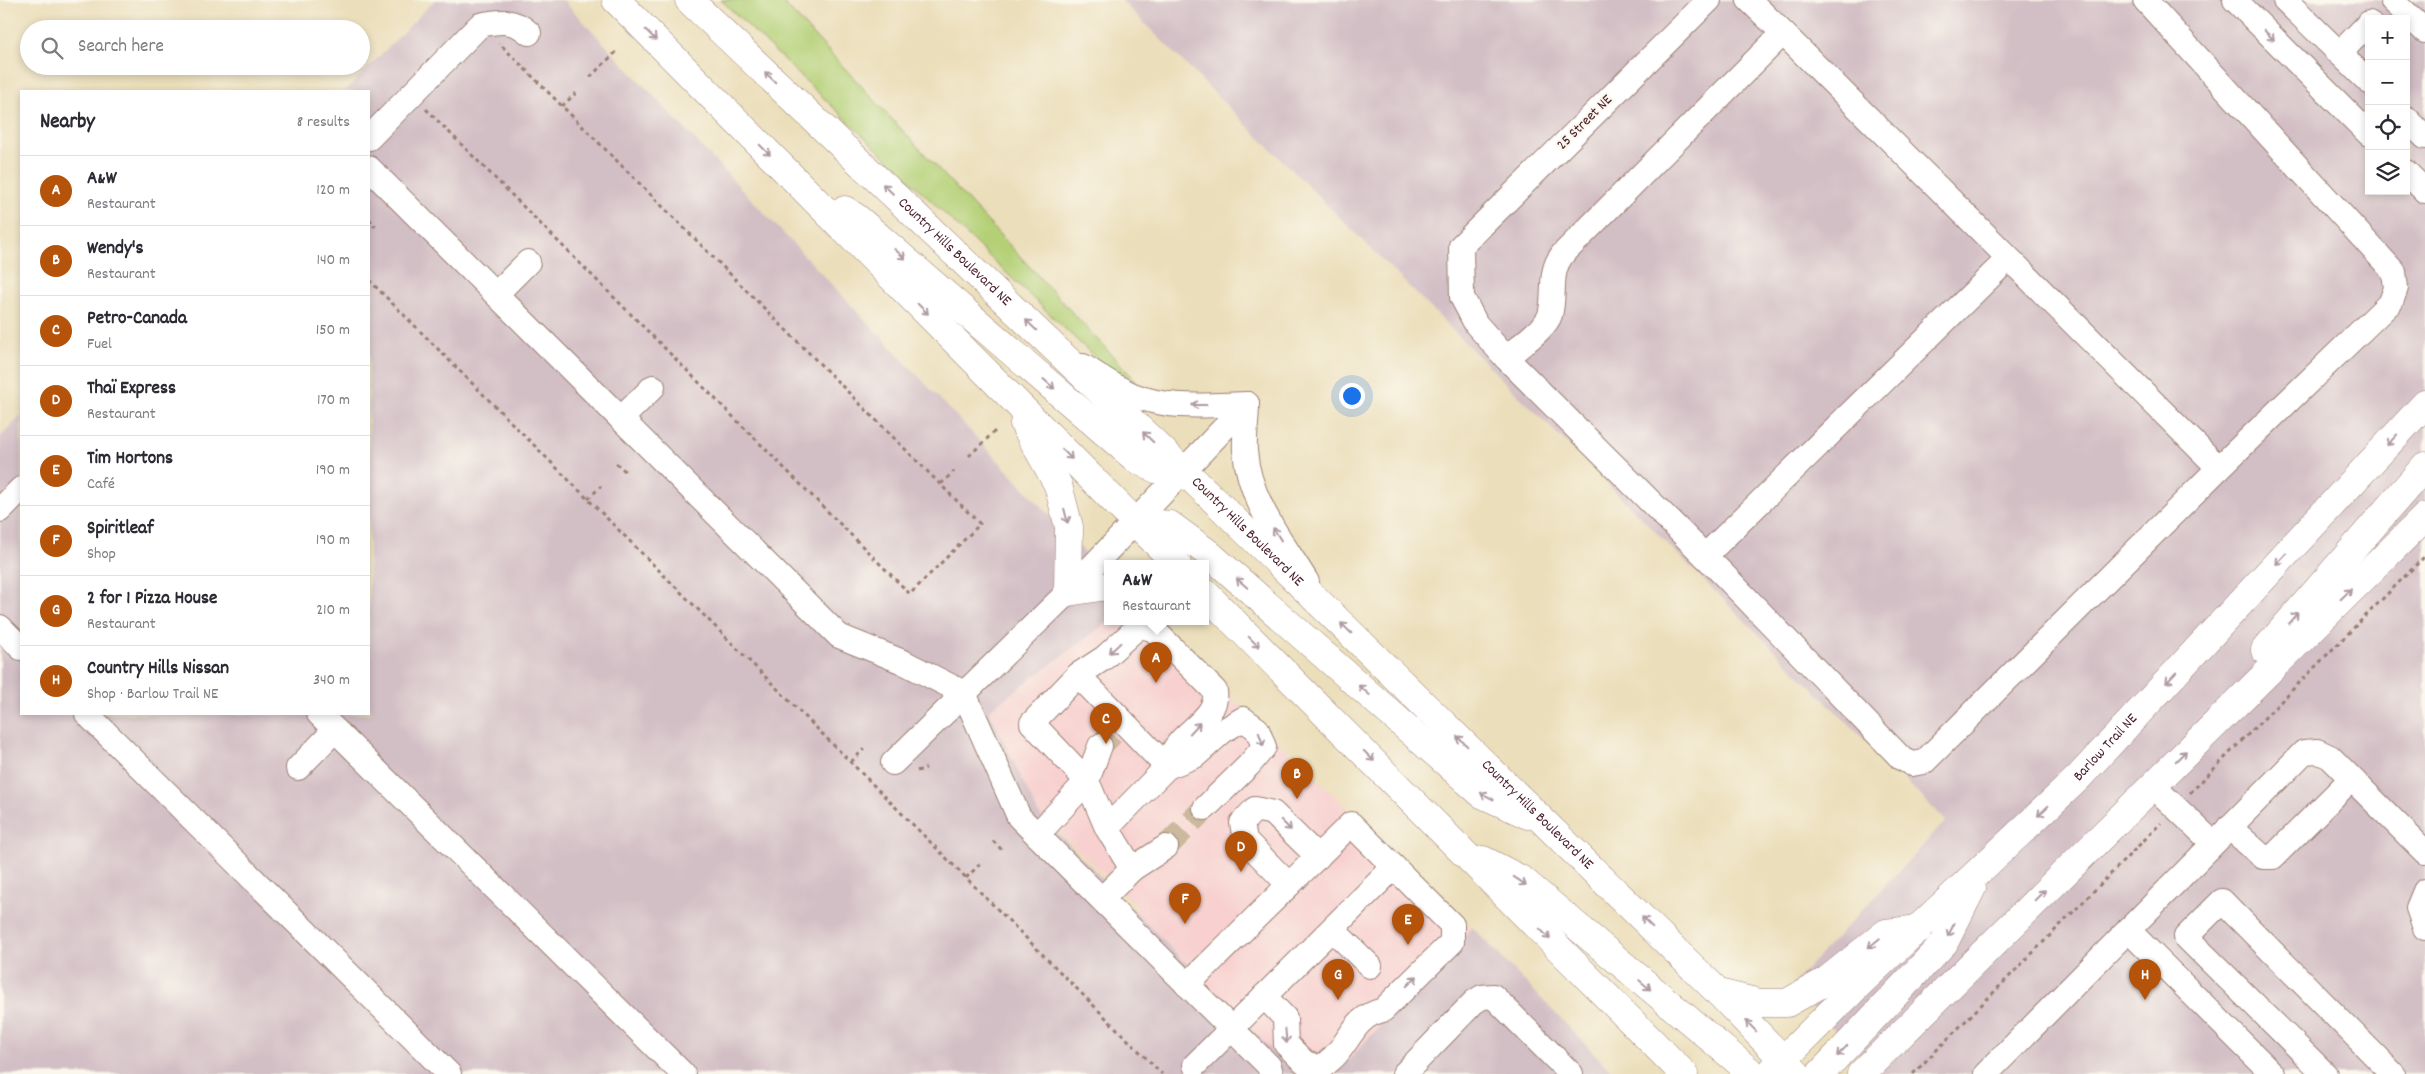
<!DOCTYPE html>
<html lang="en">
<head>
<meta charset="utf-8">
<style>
	:root { --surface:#fff; --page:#f7f7f7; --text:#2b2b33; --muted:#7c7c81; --line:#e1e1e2; --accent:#b45309 }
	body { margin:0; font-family:Dekko,sans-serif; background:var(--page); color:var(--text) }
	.controls { position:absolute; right:15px; top:15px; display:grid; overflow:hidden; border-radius:0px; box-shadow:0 2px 8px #0003 }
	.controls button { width:45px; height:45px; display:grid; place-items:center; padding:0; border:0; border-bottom:1px solid var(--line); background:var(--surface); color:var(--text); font:25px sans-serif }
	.you { position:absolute; left:1351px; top:395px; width:18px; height:18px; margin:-12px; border:4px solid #fff; border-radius:50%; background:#1a73e8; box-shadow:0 0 0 8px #1a73e833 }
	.badge { display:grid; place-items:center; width:32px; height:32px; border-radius:50%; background:var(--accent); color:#fff; font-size:16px; font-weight:700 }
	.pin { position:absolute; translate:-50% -41px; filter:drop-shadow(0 1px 2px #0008) }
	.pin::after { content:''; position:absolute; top:26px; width:18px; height:15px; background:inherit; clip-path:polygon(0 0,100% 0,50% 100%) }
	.popup { position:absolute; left:1104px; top:560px; width:105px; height:65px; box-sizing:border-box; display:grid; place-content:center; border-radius:0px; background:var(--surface); filter:drop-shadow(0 1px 4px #0005); font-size:16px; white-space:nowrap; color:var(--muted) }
	.popup b { font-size:19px; color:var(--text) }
	.popup::after { content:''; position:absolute; left:50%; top:100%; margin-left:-10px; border:10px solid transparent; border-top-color:var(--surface) }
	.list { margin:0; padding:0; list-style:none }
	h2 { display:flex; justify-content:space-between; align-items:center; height:65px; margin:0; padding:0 20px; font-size:21px }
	h2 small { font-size:16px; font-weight:400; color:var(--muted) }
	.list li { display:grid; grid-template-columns:32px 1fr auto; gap:15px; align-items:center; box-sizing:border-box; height:70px; padding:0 20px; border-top:1px solid var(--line) }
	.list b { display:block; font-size:19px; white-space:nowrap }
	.list p { margin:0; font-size:16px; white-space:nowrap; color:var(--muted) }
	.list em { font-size:16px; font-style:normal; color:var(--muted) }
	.icon { flex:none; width:28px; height:28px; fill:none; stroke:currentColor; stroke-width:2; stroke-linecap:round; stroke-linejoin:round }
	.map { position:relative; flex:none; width:2425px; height:1074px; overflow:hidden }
	.search { position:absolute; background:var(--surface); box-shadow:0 2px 8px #0003; left:20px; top:20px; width:350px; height:55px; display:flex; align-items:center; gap:12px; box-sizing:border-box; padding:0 18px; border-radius:28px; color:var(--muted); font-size:19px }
	.panel { position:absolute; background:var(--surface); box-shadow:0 2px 8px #0003; left:20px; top:90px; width:350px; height:625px; border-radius:0px }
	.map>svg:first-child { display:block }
	.built { fill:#f7d0cf }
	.industrial { fill:#d2bec5; fill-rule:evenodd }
	.green { fill:#b4d076; stroke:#7f7850 }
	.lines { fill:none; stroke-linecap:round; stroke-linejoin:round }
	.minor-tunnel { stroke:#cbb89d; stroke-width:24; stroke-dasharray:24 12; stroke-linecap:butt }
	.minor-casing { stroke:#9a7e72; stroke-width:26 }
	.major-casing { stroke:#9a7e72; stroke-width:29 }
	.path { stroke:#9a7e72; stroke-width:3; stroke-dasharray:4 4; stroke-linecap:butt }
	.minor { stroke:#fff; stroke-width:24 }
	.major { stroke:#fff; stroke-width:28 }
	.oneway { stroke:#ae9aa0 }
	.labels { text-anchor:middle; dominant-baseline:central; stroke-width:4; stroke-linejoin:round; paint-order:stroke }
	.street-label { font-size:15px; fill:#4a1f2b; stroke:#fbf7ec }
</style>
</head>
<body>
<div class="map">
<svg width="2425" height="1074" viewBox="0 0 2425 1074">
	<rect width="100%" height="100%" fill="#fbf7ec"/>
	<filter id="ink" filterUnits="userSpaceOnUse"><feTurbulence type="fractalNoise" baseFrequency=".02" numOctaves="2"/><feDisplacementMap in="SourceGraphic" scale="10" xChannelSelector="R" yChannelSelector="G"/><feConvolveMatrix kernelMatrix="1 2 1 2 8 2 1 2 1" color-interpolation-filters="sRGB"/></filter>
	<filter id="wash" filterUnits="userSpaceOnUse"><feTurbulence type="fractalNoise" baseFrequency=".0096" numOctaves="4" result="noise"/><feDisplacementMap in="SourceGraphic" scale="20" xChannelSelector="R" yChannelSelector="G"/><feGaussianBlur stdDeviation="1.12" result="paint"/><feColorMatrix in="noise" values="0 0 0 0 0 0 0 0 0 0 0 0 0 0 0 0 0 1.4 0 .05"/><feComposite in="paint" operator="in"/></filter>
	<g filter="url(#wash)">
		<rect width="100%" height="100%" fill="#ebdeba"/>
		<path class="built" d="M1108,622H1153L1472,927L1335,1074H1295L1134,910L1138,906L1038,813L989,709Z"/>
		<g class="industrial">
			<path d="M435,0H563L1107,576L1108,622L989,710L1038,813L1295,1074H0V437L21,416V714H369V91H345Z"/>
			<path d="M1121,0H2425V1074H1879L1791,986L1946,821ZM2369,19H2406V191H2369Z"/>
			<path d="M1472,927L1614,1074H1335Z"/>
		</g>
		<path class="green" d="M721,0H781L1137,382L1106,368Z"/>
	</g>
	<g filter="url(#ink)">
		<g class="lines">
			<g class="minor-tunnel">
				<path d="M1100,746L1112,734"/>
				<path d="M1166,847L1205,808"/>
			</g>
			<defs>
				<g id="minor">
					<path d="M1709,0L1461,246L1462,297L1476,324L1506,358L1723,574L1901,758L1912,764L1924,762L2219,468L2391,302L2396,288L2394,272L2145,0"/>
					<path d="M2235,0L2369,134"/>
					<path d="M2285,0L2369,82"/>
					<path d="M2392,0L2425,31"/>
					<path d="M1783,33L2219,468"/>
					<path d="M2340,53L2369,23"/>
					<path d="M2406,118L2425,137"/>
					<path d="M369,138L480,25C499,21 514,19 529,33"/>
					<path d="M369,168L839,636L903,662L964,693L1019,817L1269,1066L1271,1074"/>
					<path d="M2406,172L2425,191"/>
					<path d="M496,294L528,262"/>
					<path d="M1506,358C1517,348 1546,328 1550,315C1556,294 1548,273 1562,255L1783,33L1749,0"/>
					<path d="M1083,366C1099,376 1116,388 1133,395C1169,410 1210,405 1247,404"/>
					<path d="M1247,404C1247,420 1244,436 1245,451C1249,501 1282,541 1307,582"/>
					<path d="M621,419L653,387"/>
					<path d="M0,510L21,489"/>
					<path d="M1705,556L2008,259"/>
					<path d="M0,627L21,648"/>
					<path d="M1078,675L1104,658L1139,626L1153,629L1215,691C1219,717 1183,731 1173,752C1170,756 1169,762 1167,767"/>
					<path d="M87,714L449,1074"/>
					<path d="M319,714L683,1074"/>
					<path d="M893,763L1068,592L1247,404"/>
					<path d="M1167,767L1195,756L1223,731L1243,719L1257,729L1264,747L1249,765L1205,808"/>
					<path d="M298,768L335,730"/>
					<path d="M2152,785L2213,843"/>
					<path d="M2229,827L2263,857H2273L2351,779"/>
					<path d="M1037,835L1087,781L1100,746"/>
					<path d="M1132,869L1166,847"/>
					<path d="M1289,885L1245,840L1242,823L1255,809L1273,813L1318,857"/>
					<path d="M2425,891L2418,908L2425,928"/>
					<path d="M1102,899L1132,869L1107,828L1167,767L1078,675L1032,723L1087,781L1107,828"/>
					<path d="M1332,929L1370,966"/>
					<path d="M2128,930L2273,1074"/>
					<path d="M1187,985L1351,824L1394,867L1195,1065"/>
					<path d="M1264,996L1285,1018L1286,1044L1305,1063L1321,1068C1326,1063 1334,1058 1338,1052C1354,1033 1356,1017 1383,1010L1452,942V925L1394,867"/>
					<path d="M1404,1074L1474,1002L1482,997L1493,996L1571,1074"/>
					<path d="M1986,1074L2304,752L2317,751L2330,757L2425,852"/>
					<path d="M2325,1074L2186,937L2222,901L2393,1074"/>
				</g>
				<g id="major">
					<path d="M616,0L1177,564"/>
					<path id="s1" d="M689,0L1208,494L1719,993L1797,1074"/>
					<path d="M845,210L858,219L1137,460L1156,469L1184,471"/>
					<path d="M1024,424L1058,485L1069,527L1068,592L1107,586"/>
					<path d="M1134,522L1170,525L1208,553L1482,794L1528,815"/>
					<path d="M1205,593L1684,1074"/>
					<path d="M2265,650L2425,466"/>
					<path d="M1483,860L1522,880L1753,1074"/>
					<path d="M1719,993L1760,1003H1787L1826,981L1886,933L1919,929"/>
					<path id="s2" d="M1769,1074L1862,981L2078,778L2425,404"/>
					<path d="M1820,1074L1944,943L1972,888"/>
					<path d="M1861,1074L2425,517"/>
				</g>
			</defs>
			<use href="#minor" class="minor-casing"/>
			<use href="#major" class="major-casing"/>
			<g class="path">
				<path d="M590,77L616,52"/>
				<path d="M562,106L576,93"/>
				<path d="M426,109L910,594L980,524L499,43"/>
				<path d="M369,219L375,225L373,227"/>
				<path d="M369,280L1162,1074"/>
				<path d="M969,456L996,430"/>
				<path d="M616,463L625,471"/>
				<path d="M941,484L954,471"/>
				<path d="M588,499L601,486"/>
				<path d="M851,762L864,749"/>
				<path d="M917,771L926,768"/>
				<path d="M2190,793L2425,556"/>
				<path d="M993,841L1003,851"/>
				<path d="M966,878L980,864"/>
				<path d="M1913,1074L2161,823"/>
			</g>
			<use href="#minor" class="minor"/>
			<use href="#major" class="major"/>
		</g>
		<defs><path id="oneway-shaft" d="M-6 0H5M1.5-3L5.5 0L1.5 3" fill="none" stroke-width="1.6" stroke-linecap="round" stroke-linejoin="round" transform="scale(1.25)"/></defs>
		<g class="oneway">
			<use href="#oneway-shaft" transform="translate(651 35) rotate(45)"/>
			<use href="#oneway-shaft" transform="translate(2269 35) rotate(45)"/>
			<use href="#oneway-shaft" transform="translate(770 77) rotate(-136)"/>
			<use href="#oneway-shaft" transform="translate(765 150) rotate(45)"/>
			<use href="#oneway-shaft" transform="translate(888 189) rotate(-136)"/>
			<use href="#oneway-shaft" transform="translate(900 254) rotate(41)"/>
			<use href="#oneway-shaft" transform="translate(923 309) rotate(45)"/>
			<use href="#oneway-shaft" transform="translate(1031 325) rotate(-136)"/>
			<use href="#oneway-shaft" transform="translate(1049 384) rotate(41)"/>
			<use href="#oneway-shaft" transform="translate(1199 405) rotate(180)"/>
			<use href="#oneway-shaft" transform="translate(1148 437) rotate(-136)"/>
			<use href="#oneway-shaft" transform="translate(2392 440) rotate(133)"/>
			<use href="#oneway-shaft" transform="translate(1067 454) rotate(45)"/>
			<use href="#oneway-shaft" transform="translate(1066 516) rotate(76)"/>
			<use href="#oneway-shaft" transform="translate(1277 534) rotate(-122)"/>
			<use href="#oneway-shaft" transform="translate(2281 559) rotate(133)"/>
			<use href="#oneway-shaft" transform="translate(1242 583) rotate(-139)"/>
			<use href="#oneway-shaft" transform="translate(2346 594) rotate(-44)"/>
			<use href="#oneway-shaft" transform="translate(2293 618) rotate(-49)"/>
			<use href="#oneway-shaft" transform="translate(1346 628) rotate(-136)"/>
			<use href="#oneway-shaft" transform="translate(1254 642) rotate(45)"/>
			<use href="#oneway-shaft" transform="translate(1115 648) rotate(137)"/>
			<use href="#oneway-shaft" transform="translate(2171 678) rotate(133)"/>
			<use href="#oneway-shaft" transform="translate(1364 690) rotate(-139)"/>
			<use href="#oneway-shaft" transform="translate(1195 728) rotate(-47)"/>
			<use href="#oneway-shaft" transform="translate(1261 739) rotate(71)"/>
			<use href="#oneway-shaft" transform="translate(1462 741) rotate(-136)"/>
			<use href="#oneway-shaft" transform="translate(1369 756) rotate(45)"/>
			<use href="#oneway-shaft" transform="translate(2181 756) rotate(-45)"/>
			<use href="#oneway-shaft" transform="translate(1487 796) rotate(-152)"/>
			<use href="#oneway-shaft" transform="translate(2043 811) rotate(136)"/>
			<use href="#oneway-shaft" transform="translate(1286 825) rotate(45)"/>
			<use href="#oneway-shaft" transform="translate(1520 881) rotate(33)"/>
			<use href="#oneway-shaft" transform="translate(2040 895) rotate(-45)"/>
			<use href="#oneway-shaft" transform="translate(1647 922) rotate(-135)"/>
			<use href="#oneway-shaft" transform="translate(1951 930) rotate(117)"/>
			<use href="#oneway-shaft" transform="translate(1545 934) rotate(46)"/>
			<use href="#oneway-shaft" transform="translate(1874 943) rotate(141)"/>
			<use href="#oneway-shaft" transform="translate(1412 981) rotate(-45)"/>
			<use href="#oneway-shaft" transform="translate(1645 985) rotate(40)"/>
			<use href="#oneway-shaft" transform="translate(1751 1026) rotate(-134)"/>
			<use href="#oneway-shaft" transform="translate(1286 1036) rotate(85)"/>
			<use href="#oneway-shaft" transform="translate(1842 1051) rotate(134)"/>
		</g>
	</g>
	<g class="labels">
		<g class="street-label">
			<text transform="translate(1585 123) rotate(-45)">25 Street NE</text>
			<text stroke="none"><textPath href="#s1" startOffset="366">Country Hills Boulevard NE</textPath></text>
			<text stroke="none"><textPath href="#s1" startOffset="771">Country Hills Boulevard NE</textPath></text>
			<text stroke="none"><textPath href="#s2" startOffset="469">Barlow Trail NE</textPath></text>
			<text stroke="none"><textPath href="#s1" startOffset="1176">Country Hills Boulevard NE</textPath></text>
		</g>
	</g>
</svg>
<div class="controls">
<button>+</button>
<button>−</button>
<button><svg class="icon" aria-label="locate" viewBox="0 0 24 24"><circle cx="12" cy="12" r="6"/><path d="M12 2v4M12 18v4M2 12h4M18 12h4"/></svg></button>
<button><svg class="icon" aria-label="layers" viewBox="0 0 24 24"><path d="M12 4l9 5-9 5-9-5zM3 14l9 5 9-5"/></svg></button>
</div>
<div class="you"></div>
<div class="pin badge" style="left:1156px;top:683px">A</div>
<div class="popup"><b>A&amp;W</b>Restaurant</div>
<div class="pin badge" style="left:1297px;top:799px">B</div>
<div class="pin badge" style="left:1106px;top:744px">C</div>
<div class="pin badge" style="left:1241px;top:872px">D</div>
<div class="pin badge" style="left:1408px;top:945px">E</div>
<div class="pin badge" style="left:1185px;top:924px">F</div>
<div class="pin badge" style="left:1338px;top:1000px">G</div>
<div class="pin badge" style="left:2145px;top:1000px">H</div>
<div class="search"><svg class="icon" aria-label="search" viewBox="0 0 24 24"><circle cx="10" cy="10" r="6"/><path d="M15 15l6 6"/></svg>Search here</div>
<section class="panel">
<h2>Nearby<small>8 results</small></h2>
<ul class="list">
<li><span class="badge">A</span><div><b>A&amp;W</b><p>Restaurant</p></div><em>120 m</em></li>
<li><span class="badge">B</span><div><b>Wendy's</b><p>Restaurant</p></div><em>140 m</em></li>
<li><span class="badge">C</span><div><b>Petro-Canada</b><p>Fuel</p></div><em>150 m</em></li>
<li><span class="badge">D</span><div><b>Thaï Express</b><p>Restaurant</p></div><em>170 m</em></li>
<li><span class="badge">E</span><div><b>Tim Hortons</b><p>Café</p></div><em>190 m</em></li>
<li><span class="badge">F</span><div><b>Spiritleaf</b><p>Shop</p></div><em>190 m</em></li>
<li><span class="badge">G</span><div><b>2 for 1 Pizza House</b><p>Restaurant</p></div><em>210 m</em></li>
<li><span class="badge">H</span><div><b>Country Hills Nissan</b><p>Shop · Barlow Trail NE</p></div><em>340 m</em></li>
</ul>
</section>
</div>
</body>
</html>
